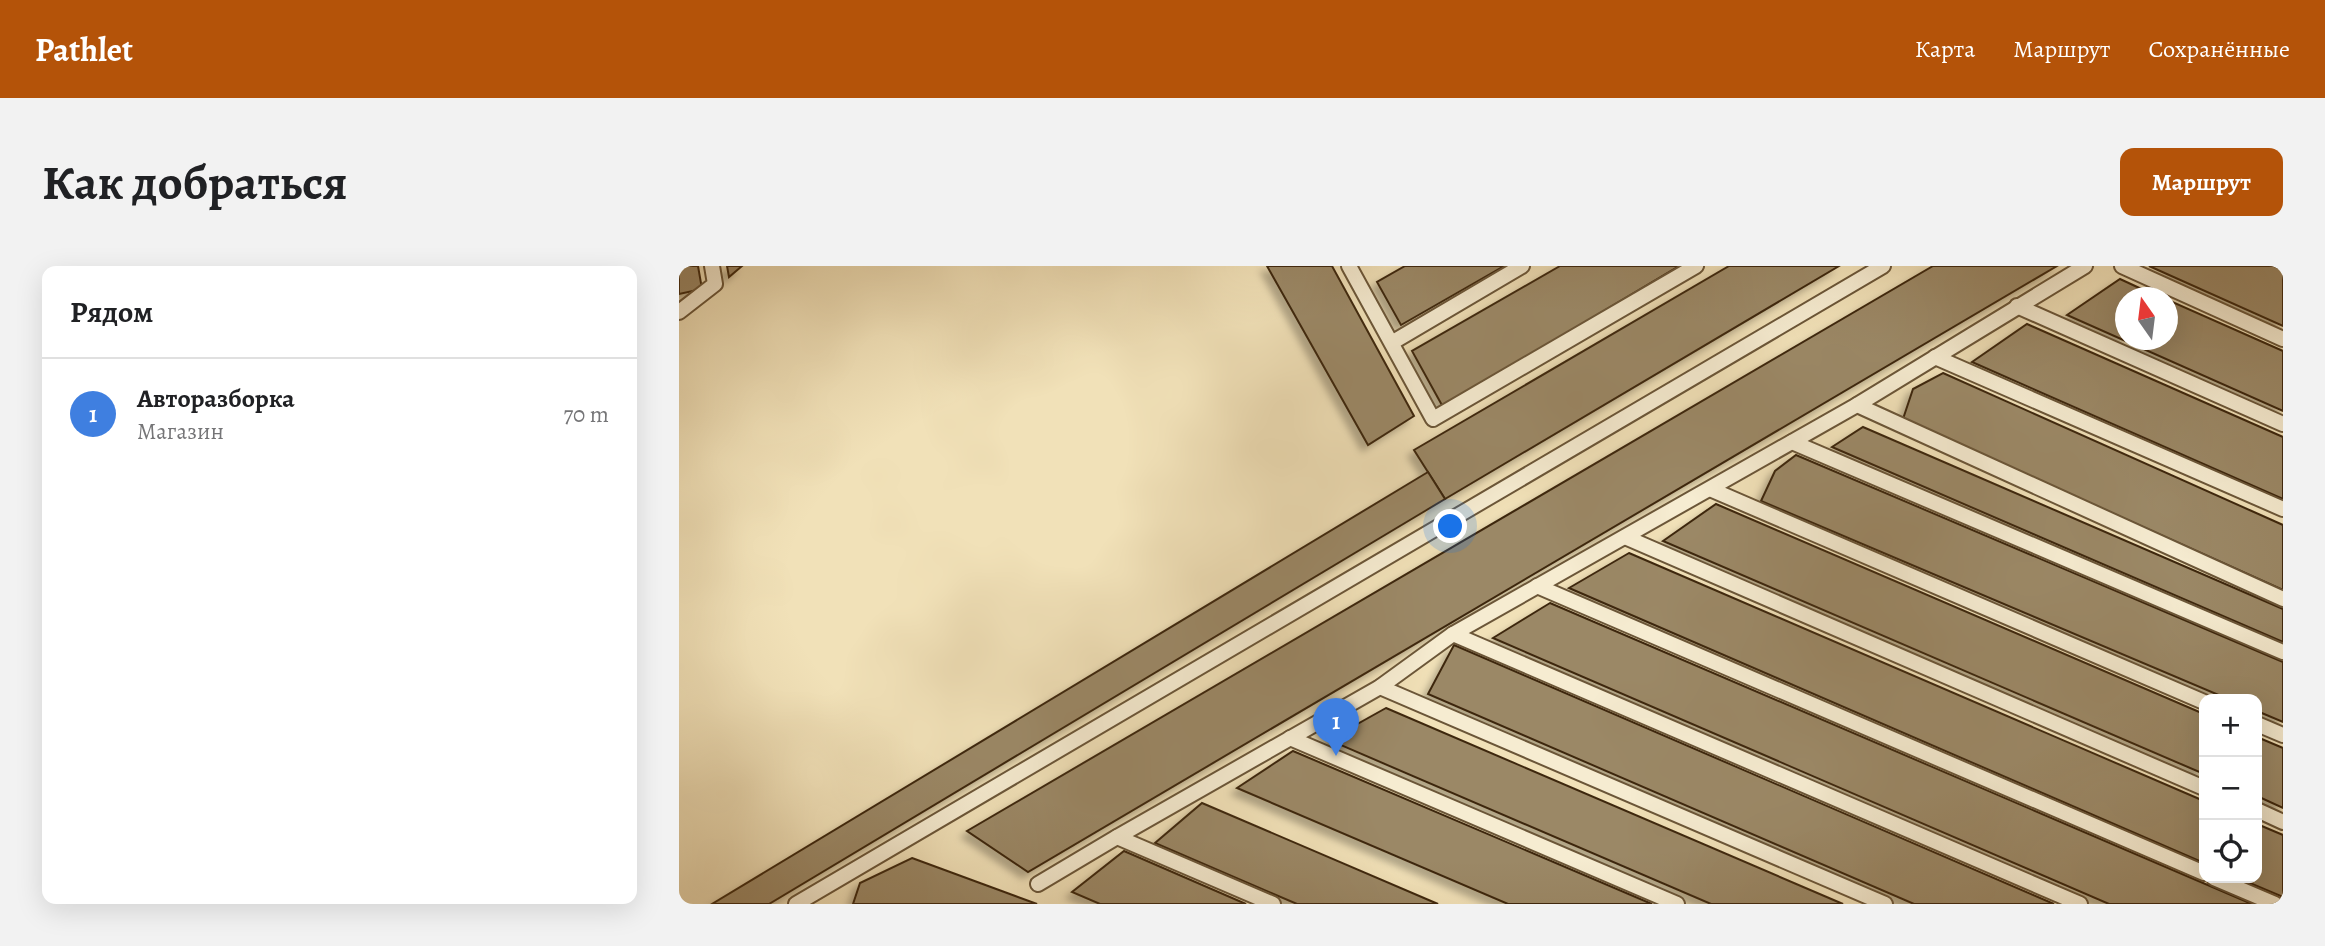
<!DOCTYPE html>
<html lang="ru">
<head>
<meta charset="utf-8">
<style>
	:root { --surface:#fff; --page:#f2f2f2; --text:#202124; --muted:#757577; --line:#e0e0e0; --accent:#b45309 }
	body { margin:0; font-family:Alegreya,serif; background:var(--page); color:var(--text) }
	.controls { position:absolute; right:21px; bottom:21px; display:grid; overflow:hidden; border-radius:14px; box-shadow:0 7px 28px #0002 }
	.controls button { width:63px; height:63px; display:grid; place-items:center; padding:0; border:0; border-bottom:2px solid var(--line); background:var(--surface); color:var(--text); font:35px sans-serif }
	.compass { position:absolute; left:1436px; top:21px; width:63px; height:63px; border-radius:50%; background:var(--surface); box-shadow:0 7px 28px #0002; rotate:346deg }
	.you { position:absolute; left:772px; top:261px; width:24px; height:24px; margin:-18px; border:5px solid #fff; border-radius:50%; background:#1a73e8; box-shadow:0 0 0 10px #1a73e833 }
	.badge { display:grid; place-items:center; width:46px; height:46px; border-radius:50%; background:var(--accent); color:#fff; font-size:23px; font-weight:700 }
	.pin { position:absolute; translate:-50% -58px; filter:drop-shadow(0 2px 4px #0008) }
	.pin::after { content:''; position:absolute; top:37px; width:24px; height:21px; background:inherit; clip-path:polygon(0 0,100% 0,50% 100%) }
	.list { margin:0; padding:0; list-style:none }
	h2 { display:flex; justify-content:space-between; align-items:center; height:91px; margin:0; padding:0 28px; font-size:30px }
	h2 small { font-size:23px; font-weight:400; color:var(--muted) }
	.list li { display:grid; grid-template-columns:46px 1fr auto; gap:21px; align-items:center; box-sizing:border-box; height:112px; padding:0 28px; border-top:2px solid var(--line) }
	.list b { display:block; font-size:26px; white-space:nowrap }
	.list p { margin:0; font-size:23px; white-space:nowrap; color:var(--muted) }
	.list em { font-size:23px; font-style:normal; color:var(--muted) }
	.icon { flex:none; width:38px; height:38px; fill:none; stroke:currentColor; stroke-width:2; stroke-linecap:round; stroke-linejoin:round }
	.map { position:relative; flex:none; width:1604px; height:638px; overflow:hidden; border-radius:14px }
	header { display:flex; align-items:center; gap:42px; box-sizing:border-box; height:98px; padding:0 35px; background:var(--accent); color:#fff }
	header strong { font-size:33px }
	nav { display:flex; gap:38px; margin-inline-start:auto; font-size:24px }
	.intro { display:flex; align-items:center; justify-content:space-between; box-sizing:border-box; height:168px; padding:0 42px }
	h1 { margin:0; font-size:49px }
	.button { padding:18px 32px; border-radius:14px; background:var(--accent); color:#fff; font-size:24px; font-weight:700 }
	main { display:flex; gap:42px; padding:0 42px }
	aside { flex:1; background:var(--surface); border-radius:14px; box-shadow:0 7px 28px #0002 }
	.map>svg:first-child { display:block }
	.building { fill:#9b8866; stroke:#3e280e; stroke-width:2; filter:url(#shadow) }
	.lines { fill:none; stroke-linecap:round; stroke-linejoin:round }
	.lane-casing { stroke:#6b5638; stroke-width:18 }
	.lane { stroke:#f6ecd1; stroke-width:14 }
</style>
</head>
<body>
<header>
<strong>Pathlet</strong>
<nav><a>Карта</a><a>Маршрут</a><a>Сохранённые</a></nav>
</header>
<div class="intro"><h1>Как добраться</h1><a class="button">Маршрут</a></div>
<main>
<aside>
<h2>Рядом<small></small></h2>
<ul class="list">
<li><span class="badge" style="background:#3f7fe0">1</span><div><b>Авторазборка</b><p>Магазин</p></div><em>70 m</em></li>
</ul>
</aside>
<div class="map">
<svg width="1604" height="638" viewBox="0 0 1604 638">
	<defs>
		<filter id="shadow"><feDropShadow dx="-6" dy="6" stdDeviation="3.5" flood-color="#0004"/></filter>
	</defs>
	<rect width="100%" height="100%" fill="#f1e1b8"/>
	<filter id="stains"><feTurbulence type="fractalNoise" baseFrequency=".00286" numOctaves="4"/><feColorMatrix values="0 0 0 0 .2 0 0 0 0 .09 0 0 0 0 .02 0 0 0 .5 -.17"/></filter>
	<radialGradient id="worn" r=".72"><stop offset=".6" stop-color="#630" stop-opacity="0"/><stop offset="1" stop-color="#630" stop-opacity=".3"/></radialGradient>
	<g class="building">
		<path d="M0,0H19L23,23L0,28Z"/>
		<path d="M48,0H63L50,11Z"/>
		<path d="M588,0H653L735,150L689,179Z"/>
		<path d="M726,0H825L722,59L698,16Z"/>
		<path d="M881,0H1000L764,141L733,85Z"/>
		<path d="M1050,0H1160L766,233L735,184Z"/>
		<path d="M1254,0H1378L349,606L288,565Z"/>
		<path d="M1470,0H1595L1604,4V60Z"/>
		<path d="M1441,13L1482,32H1447V74H1489V34L1604,85V145L1388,49Z"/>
		<path d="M1348,58L1604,171V233L1293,96Z"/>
		<path d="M1264,107L1604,259V324L1224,153L1234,123Z"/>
		<path d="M1184,161L1604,343V376L1153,181Z"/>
		<path d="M1117,189L1604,396V456L1578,445V433H1549L1082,235L1096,205Z"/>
		<path d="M749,206L766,233L90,638H33Z"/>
		<path d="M1037,238L1525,448V508L984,275Z"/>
		<path d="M950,287L1525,535V597L890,322Z"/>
		<path d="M871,337L1573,638H1430L814,372Z"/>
		<path d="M775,379L1375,638H1235L749,428Z"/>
		<path d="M707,442L1164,638H1032L650,474Z"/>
		<path d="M1578,471L1604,482V542L1578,530Z"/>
		<path d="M614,485L973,638H829L558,522Z"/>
		<path d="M523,537L759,638H618L476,577Z"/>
		<path d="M1578,558L1604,569V631L1559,612H1578Z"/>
		<path d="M445,585L567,638H421L393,626Z"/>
		<path d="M233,592L358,638H174L181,617Z"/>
	</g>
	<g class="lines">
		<defs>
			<g id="lane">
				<path d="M670,0L754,153L1017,0"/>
				<path d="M1406,0L1178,139L1604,333"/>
				<path d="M1443,0L1604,73"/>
				<path d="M1338,40L1604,158"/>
				<path d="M0,46L36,18L33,0"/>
				<path d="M714,76L843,0"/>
				<path d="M1256,91L1604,243"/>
				<path d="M1113,176L1604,386"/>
				<path d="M1031,223L1525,436"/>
				<path d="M946,271L1525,522"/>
				<path d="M858,320L1525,607"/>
				<path d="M774,368L1401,638"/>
				<path d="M701,421L1206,638"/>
				<path d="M1578,458L1604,469"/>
				<path d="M611,472L998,638"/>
				<path d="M1578,544L1604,556"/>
				<path d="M438,571L594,638"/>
				<path d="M1535,612L1596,638"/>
				<path d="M359,618L438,571L701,421L774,368L1178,139"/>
				<path d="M117,638L1204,0"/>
			</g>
		</defs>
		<use href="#lane" class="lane-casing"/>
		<use href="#lane" class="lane"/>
	</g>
	<rect width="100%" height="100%" filter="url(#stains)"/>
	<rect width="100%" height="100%" fill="url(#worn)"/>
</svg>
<div class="controls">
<button>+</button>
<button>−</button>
<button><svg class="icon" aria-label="locate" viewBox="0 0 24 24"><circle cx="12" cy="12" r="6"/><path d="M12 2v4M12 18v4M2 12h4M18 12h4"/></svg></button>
</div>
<svg class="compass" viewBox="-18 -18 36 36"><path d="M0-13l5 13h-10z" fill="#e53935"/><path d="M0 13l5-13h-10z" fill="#757577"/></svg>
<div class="you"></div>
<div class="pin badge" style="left:657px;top:490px;background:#3f7fe0">1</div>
</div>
</main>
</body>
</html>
